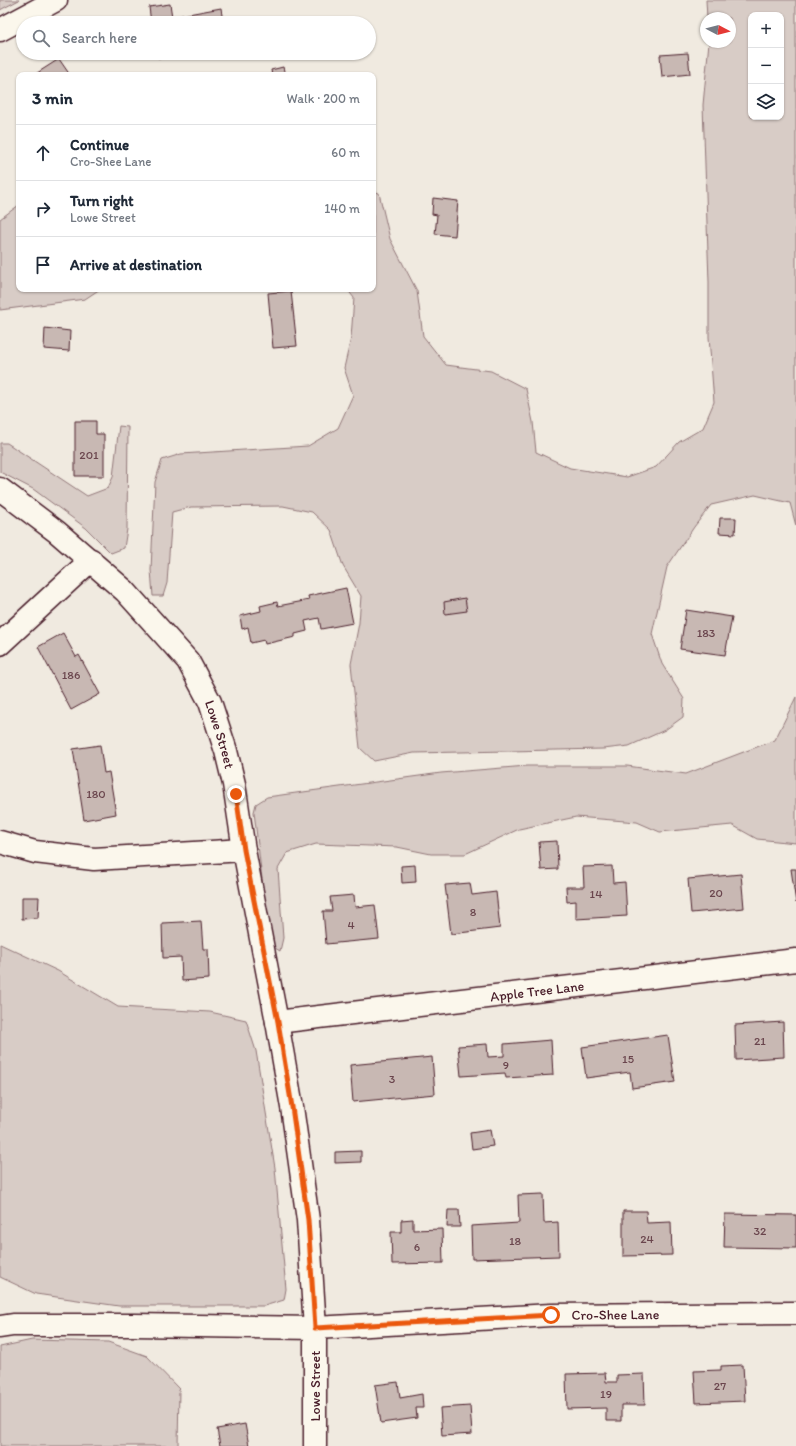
<!DOCTYPE html>
<html lang="en">
<head>
<meta charset="utf-8">
<style>
	:root { --surface:#fff; --page:#f6f6f7; --text:#1f2937; --muted:#747a83; --line:#e0e1e3 }
	body { margin:0; font-family:Itim,sans-serif; background:var(--page); color:var(--text) }
	.controls { position:absolute; right:12px; top:12px; display:grid; overflow:hidden; border-radius:8px; box-shadow:0 1px 3px #0004 }
	.controls button { width:36px; height:36px; display:grid; place-items:center; padding:0; border:0; border-bottom:1px solid var(--line); background:var(--surface); color:var(--text); font:20px sans-serif }
	.compass { position:absolute; left:700px; top:12px; width:36px; height:36px; border-radius:50%; background:var(--surface); box-shadow:0 1px 3px #0004; rotate:97deg }
	.stop { position:absolute; width:12px; height:12px; margin:-9px; border:3px solid #ea580c; border-radius:50%; background:#fff }
	.stop.end { background:#ea580c; border-color:#fff; box-shadow:0 1px 4px #0008 }
	.list { margin:0; padding:0; list-style:none }
	h2 { display:flex; justify-content:space-between; align-items:center; height:52px; margin:0; padding:0 16px; font-size:17px }
	h2 small { font-size:13px; font-weight:400; color:var(--muted) }
	.list li { display:grid; grid-template-columns:26px 1fr auto; gap:12px; align-items:center; box-sizing:border-box; height:56px; padding:0 16px; border-top:1px solid var(--line) }
	.list b { display:block; font-size:15px; white-space:nowrap }
	.list p { margin:0; font-size:13px; white-space:nowrap; color:var(--muted) }
	.list em { font-size:13px; font-style:normal; color:var(--muted) }
	.icon { flex:none; width:22px; height:22px; fill:none; stroke:currentColor; stroke-width:2; stroke-linecap:round; stroke-linejoin:round }
	.map { position:relative; flex:none; width:796px; height:1446px; overflow:hidden }
	.search { position:absolute; background:var(--surface); box-shadow:0 1px 3px #0004; left:16px; top:16px; width:360px; height:44px; display:flex; align-items:center; gap:10px; box-sizing:border-box; padding:0 14px; border-radius:22px; color:var(--muted); font-size:15px }
	.panel { position:absolute; background:var(--surface); box-shadow:0 1px 3px #0004; left:16px; top:72px; width:360px; height:220px; border-radius:8px }
	.map>svg:first-child { display:block }
	.green { fill:#d8ccc6; stroke:#917678; fill-rule:evenodd }
	.building { fill:#c8b8b3; stroke:#4a1f2b }
	.lines { fill:none; stroke-linecap:round; stroke-linejoin:round }
	.minor-casing { stroke:#4a1f2b; stroke-width:25 }
	.minor { stroke:#fbf7ec; stroke-width:22 }
	.route { stroke:#ea580c; stroke-width:5 }
	.labels { text-anchor:middle; dominant-baseline:central; stroke-width:3; stroke-linejoin:round; paint-order:stroke }
	.number-label { font-size:12px; fill:#6a454d }
	.street-label { font-size:14px; fill:#4a1f2b; stroke:#fbf7ec }
</style>
</head>
<body>
<div class="map">
<svg width="796" height="1446" viewBox="0 0 796 1446">
	<rect width="100%" height="100%" fill="#f0eae0"/>
	<filter id="ink" filterUnits="userSpaceOnUse"><feTurbulence type="fractalNoise" baseFrequency=".025" numOctaves="2"/><feDisplacementMap in="SourceGraphic" scale="8" xChannelSelector="R" yChannelSelector="G"/><feConvolveMatrix kernelMatrix="1 2 1 2 8 2 1 2 1" color-interpolation-filters="sRGB"/></filter>
	<g filter="url(#ink)">
		<g class="green">
			<path d="M0,0H19L0,10Z"/>
			<path d="M706,0H796V526L790,503L755,495L711,505L694,527L667,567L652,634L662,664L684,699L683,717L665,730L629,746L603,749L414,753L374,761L360,748L351,664L359,623L361,596L343,566L331,530L312,512L283,506L191,507L172,512L167,583L163,596H153L151,570L155,482L162,460L181,454L308,446L338,428L353,395L344,368L351,338L354,298L347,289H373V191L379,193L390,239L417,291L423,336L446,365L491,371L526,389L533,422L536,452L570,468L627,477L656,467L679,442L703,428L714,402L709,337V282L703,105L709,42H730V18H707ZM751,15H781V117H751Z"/>
			<path d="M19,205V289H100L85,299L0,310V219Z"/>
			<path d="M119,426L128,427L127,529L124,548L111,553L86,528L33,489L0,472V443H7L87,496L108,488L113,477Z"/>
			<path d="M796,697V843L757,839L732,825L660,832L637,822L576,817L519,829L465,854H431L397,847L316,844L287,853L278,869L283,938L280,951L270,945L254,812L256,804L267,797L441,773L527,766H627L686,774L775,740Z"/>
			<path d="M0,944L58,971L118,1007L210,1012L246,1020L256,1051L275,1168L286,1289L284,1300L264,1306H119L36,1294L0,1277Z"/>
			<path d="M32,1340L108,1342L147,1356L179,1389L178,1446H0V1347Z"/>
		</g>
		<g class="building">
			<path d="M170,4L172,17L221,8L223,23H151L149,7Z"/>
			<path d="M157,53H185L158,58Z"/>
			<path d="M688,53L690,74L662,77L660,55Z"/>
			<path d="M59,59L70,75H34Z"/>
			<path d="M283,67L285,75H272L271,70Z"/>
			<path d="M433,198L458,201L455,236L435,234L437,215L432,214Z"/>
			<path d="M291,291L297,346L273,348L268,293Z"/>
			<path d="M45,328L70,331L69,351L44,349Z"/>
			<path d="M75,421H96V434H104V476H75Z"/>
			<path d="M720,518H736L735,534L719,533Z"/>
			<path d="M346,588L353,623L321,629L319,618L305,621L307,631L295,634V637L265,644L264,640L251,643L248,627L242,629L240,616L261,611L260,606L277,602L278,606L309,600L308,596Z"/>
			<path d="M465,598L467,611L445,614L444,602Z"/>
			<path d="M686,610L732,617L725,655L680,649Z"/>
			<path d="M63,633L76,657L79,655L100,694L71,710L38,647Z"/>
			<path d="M100,745L104,773L109,772L116,814L84,820L73,749Z"/>
			<path d="M557,841L558,869L541,870L539,842Z"/>
			<path d="M415,865L416,882L402,883L401,866Z"/>
			<path d="M612,866L613,883L625,882L627,916L576,919V901L567,902L566,887H584L583,867Z"/>
			<path d="M791,869H796V903Z"/>
			<path d="M741,874L744,908L691,913L688,879Z"/>
			<path d="M470,883L472,895L496,892L500,928L451,934L445,885Z"/>
			<path d="M354,895L355,907L375,905L379,939L326,944L323,911H332L330,897Z"/>
			<path d="M22,897H39L38,918L22,919Z"/>
			<path d="M201,921L203,949H208L209,979L182,981L181,957L163,958L162,923Z"/>
			<path d="M783,1022L784,1057L736,1060L735,1025Z"/>
			<path d="M668,1035L675,1082L632,1088L630,1072L586,1078L582,1047Z"/>
			<path d="M551,1040L553,1075L506,1078L505,1073L461,1076L458,1046L487,1044L488,1057L504,1056V1044Z"/>
			<path d="M432,1057L435,1094L353,1102L350,1065Z"/>
			<path d="M490,1130L493,1146L472,1149L470,1133Z"/>
			<path d="M361,1151V1162L335,1163V1152Z"/>
			<path d="M543,1194L544,1223L558,1222L559,1256L472,1259L471,1226L519,1223L518,1195Z"/>
			<path d="M448,1210H459L460,1227H447Z"/>
			<path d="M623,1211H646L647,1223L671,1222L672,1255L623,1256Z"/>
			<path d="M725,1214L796,1215V1248L724,1247Z"/>
			<path d="M413,1219V1230L442,1229L443,1263L392,1264L391,1232H401V1220Z"/>
			<path d="M743,1365L745,1401L696,1403L694,1371L721,1370V1366Z"/>
			<path d="M605,1373L606,1382H617V1375L644,1374L645,1405H621V1421H606V1408L567,1409L566,1374Z"/>
			<path d="M398,1382L400,1398L422,1394L423,1408H416L417,1418L381,1423L375,1385Z"/>
			<path d="M470,1406L472,1434L442,1436L440,1408Z"/>
			<path d="M245,1424L249,1446H220L217,1429Z"/>
		</g>
		<g class="lines">
			<defs>
				<g id="minor">
					<path d="M0,30L56,0"/>
					<path id="s1" d="M0,489L57,532L125,591L188,661L210,702L226,751L234,784L244,850L277,1022L292,1107L308,1220L315,1328V1446"/>
					<path d="M0,644L91,560"/>
					<path d="M0,842L35,852L94,859L244,850"/>
					<path id="s2" d="M277,1022L796,960"/>
					<path id="s3" d="M0,1327L13,1325H135L315,1328L551,1315L796,1313"/>
				</g>
			</defs>
			<use href="#minor" class="minor-casing"/>
			<use href="#minor" class="minor"/>
		</g>
	</g>
	<g class="lines" filter="url(#ink)">
		<path class="route" d="M236,794L244,850L278,1022L292,1107L308,1220L315,1328L551,1315"/>
	</g>
	<g class="labels">
		<g class="number-label">
			<text x="89" y="455">201</text>
			<text x="706" y="633">183</text>
			<text x="71" y="675">186</text>
			<text x="96" y="794">180</text>
			<text x="716" y="893">20</text>
			<text x="596" y="894">14</text>
			<text x="473" y="912">8</text>
			<text x="351" y="925">4</text>
			<text x="760" y="1041">21</text>
			<text x="628" y="1059">15</text>
			<text x="506" y="1065">9</text>
			<text x="392" y="1079">3</text>
			<text x="760" y="1231">32</text>
			<text x="647" y="1239">24</text>
			<text x="515" y="1241">18</text>
			<text x="417" y="1247">6</text>
			<text x="720" y="1386">27</text>
			<text x="606" y="1394">19</text>
		</g>
		<g class="street-label">
			<text stroke="none"><textPath href="#s1" startOffset="336">Lowe Street</textPath></text>
			<text stroke="none"><textPath href="#s2" startOffset="262">Apple Tree Lane</textPath></text>
			<text stroke="none"><textPath href="#s3" startOffset="616">Cro-Shee Lane</textPath></text>
			<text transform="translate(315 1386) rotate(-90)">Lowe Street</text>
		</g>
	</g>
</svg>
<div class="controls">
<button>+</button>
<button>−</button>
<button><svg class="icon" aria-label="layers" viewBox="0 0 24 24"><path d="M12 4l9 5-9 5-9-5zM3 14l9 5 9-5"/></svg></button>
</div>
<svg class="compass" viewBox="-18 -18 36 36"><path d="M0-13l5 13h-10z" fill="#e53935"/><path d="M0 13l5-13h-10z" fill="#747a83"/></svg>
<div class="stop" style="left:551px;top:1315px"></div>
<div class="stop end" style="left:236px;top:794px"></div>
<div class="search"><svg class="icon" aria-label="search" viewBox="0 0 24 24"><circle cx="10" cy="10" r="6"/><path d="M15 15l6 6"/></svg>Search here</div>
<section class="panel">
<h2>3 min<small>Walk · 200 m</small></h2>
<ul class="list">
<li><svg class="icon" aria-label="ahead" viewBox="0 0 24 24"><path d="M12 20V5M6 11l6-6 6 6"/></svg><div><b>Continue</b><p>Cro-Shee Lane</p></div><em>60 m</em></li>
<li><svg class="icon" aria-label="right" viewBox="0 0 24 24"><path d="M7 20v-9h11M14 6l5 5-5 5"/></svg><div><b>Turn right</b><p>Lowe Street</p></div><em>140 m</em></li>
<li><svg class="icon" aria-label="arrive" viewBox="0 0 24 24"><path d="M6 21V4h12l-3 4 3 4H6"/></svg><div><b>Arrive at destination</b></div></li>
</ul>
</section>
</div>
</body>
</html>
